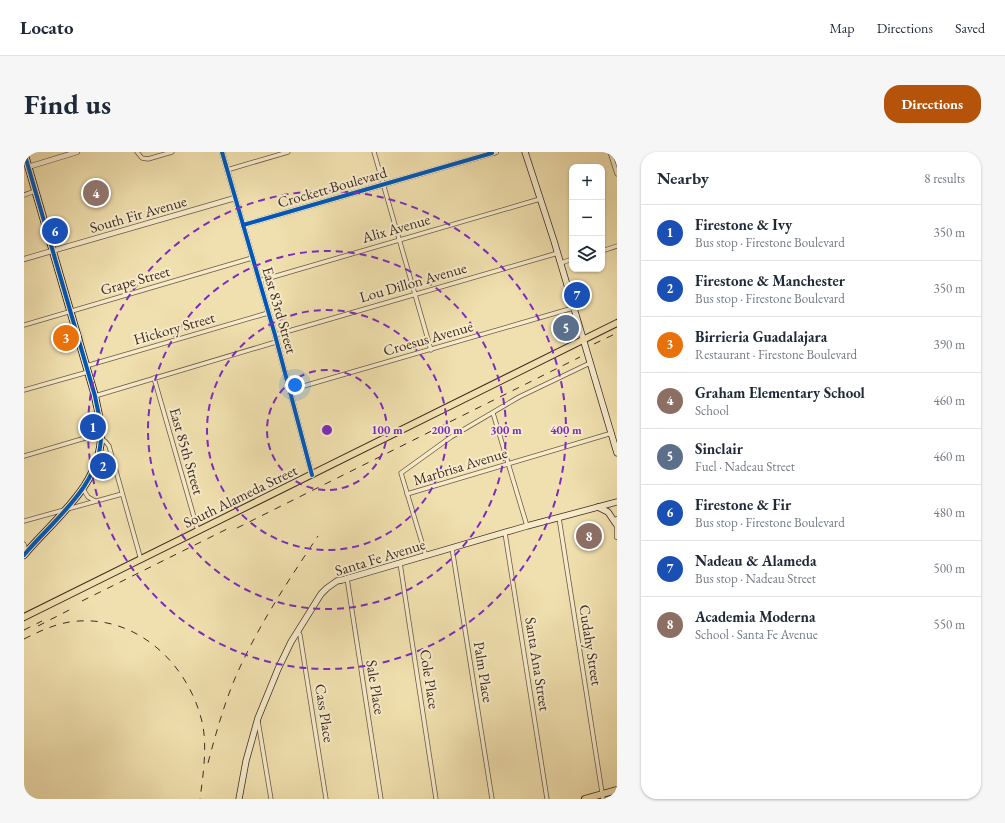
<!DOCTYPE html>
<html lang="en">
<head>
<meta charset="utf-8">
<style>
	:root { --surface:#fff; --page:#f6f6f7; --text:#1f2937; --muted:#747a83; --line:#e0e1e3; --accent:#b45309 }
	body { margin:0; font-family:"EB Garamond",serif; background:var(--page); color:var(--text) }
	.controls { position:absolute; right:12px; top:12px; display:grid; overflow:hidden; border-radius:8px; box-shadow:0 1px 3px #0004 }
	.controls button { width:36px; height:36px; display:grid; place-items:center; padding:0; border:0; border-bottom:1px solid var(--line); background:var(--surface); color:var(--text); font:20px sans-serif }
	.you { position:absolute; left:271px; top:233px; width:14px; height:14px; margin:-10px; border:3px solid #fff; border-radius:50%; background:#1a73e8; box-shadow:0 0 0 6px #1a73e833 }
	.badge { display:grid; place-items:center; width:26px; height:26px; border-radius:50%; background:var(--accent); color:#fff; font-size:13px; font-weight:700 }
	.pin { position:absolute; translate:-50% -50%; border:2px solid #fff; box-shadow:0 1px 4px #0006 }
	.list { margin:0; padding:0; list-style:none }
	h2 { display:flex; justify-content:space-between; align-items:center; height:52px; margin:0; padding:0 16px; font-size:17px }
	h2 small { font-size:13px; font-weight:400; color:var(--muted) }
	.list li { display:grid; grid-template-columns:26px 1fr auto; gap:12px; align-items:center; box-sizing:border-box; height:56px; padding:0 16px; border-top:1px solid var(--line) }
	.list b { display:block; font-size:15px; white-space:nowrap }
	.list p { margin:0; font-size:13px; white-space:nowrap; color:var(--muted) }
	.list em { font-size:13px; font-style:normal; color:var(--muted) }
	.icon { flex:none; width:22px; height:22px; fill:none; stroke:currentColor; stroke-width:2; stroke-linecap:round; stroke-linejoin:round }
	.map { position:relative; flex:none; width:593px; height:647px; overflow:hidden; border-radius:16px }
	header { display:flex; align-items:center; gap:24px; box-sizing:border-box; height:56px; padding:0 20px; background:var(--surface); border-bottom:1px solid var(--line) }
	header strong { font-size:19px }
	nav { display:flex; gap:22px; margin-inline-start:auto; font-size:14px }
	.intro { display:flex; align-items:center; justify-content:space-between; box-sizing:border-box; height:96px; padding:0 24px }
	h1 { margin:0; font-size:28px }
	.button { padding:10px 18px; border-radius:16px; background:var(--accent); color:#fff; font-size:14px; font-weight:700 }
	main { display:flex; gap:24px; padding:0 24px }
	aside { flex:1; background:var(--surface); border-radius:16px; box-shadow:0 1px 3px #0004 }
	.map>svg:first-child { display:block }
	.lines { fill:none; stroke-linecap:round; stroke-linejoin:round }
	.minor-casing { stroke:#6b5845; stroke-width:5 }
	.tertiary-casing { stroke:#6b5845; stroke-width:6 }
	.secondary-casing { stroke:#3e2a22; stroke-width:7 }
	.primary-casing { stroke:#3e2a22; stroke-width:8 }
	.minor { stroke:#f6ebcb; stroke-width:3.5 }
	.tertiary { stroke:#f6ebcb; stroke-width:4.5 }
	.secondary { stroke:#f6ebcb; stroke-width:5.5 }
	.primary { stroke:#f1e0af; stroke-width:6 }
	.rail { stroke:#3e2a22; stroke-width:1; stroke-dasharray:7 7; stroke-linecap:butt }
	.cycleway-casing { stroke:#f6ebcb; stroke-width:6 }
	.cycleway { stroke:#0057b8; stroke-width:4 }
	.ring { fill:none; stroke:#7b2cbf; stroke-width:2; stroke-dasharray:7 5 }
	.labels { text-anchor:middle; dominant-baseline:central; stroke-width:4; stroke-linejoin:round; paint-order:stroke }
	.street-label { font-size:15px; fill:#3e2a22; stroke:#f6ebcb }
	.centre { fill:#7b2cbf; stroke:#f6ebcb; stroke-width:2 }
	.ring-label { font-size:12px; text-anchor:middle; font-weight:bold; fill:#7b2cbf; stroke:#f6ebcb; stroke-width:4; stroke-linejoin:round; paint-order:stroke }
</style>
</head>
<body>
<header>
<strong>Locato</strong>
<nav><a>Map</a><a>Directions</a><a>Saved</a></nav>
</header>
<div class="intro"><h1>Find us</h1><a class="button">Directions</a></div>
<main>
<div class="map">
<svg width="593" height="647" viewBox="0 0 593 647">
	<rect width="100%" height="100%" fill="#f1e0af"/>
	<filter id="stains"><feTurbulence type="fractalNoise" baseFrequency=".005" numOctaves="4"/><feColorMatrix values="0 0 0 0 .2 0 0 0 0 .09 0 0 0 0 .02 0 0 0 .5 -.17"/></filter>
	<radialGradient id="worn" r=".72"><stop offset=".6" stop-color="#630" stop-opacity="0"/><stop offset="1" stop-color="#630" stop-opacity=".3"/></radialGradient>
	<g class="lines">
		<defs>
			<g id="minor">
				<path d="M113,0L118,6L124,7L148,0"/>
				<path d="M350,0L407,198"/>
				<path d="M586,0L593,22"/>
				<path d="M203,18L264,0"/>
				<path d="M0,43L11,39"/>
				<path d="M578,99L593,94"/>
				<path d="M537,111L548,107"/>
				<path d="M235,129L516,47"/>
				<path d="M0,173L228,106"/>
				<path d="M251,183L534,101"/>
				<path d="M62,214L244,161"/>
				<path d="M130,226L174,379"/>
				<path d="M0,238L64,220"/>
				<path d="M266,238L549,156"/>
				<path d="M71,244L252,190"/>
				<path d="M469,261L503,374"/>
				<path d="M0,304L68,284C76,284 80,287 85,294L117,408"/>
				<path d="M59,337L64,345L71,349"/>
				<path d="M383,342L588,281"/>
				<path d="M535,366L579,647"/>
				<path d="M0,369L98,342"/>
				<path d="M481,381L523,647"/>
				<path d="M0,392L2,400"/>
				<path d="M428,396L468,647"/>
				<path d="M402,404L377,321L427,285L495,245L566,211"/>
				<path d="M376,411L412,647"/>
				<path d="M323,426L357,647"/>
				<path d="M274,480L276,483L302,647"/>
				<path d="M234,569L247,647"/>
			</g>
			<g id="tertiary">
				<path d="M198,0L251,183L288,323"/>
				<path d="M4,15L53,0"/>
				<path d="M219,73L472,0"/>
				<path d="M0,107L211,46"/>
				<path d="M593,367V385"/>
			</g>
			<g id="secondary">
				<path d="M501,0L530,89L593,301"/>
				<path d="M574,355L584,360L592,372"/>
				<path d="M215,647L222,609L234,566L254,517L267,490L297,442L303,436L313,429L318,428L503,374L593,350"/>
			</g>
			<g id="primary">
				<path d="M72,312L83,309L89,312"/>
				<path d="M0,403C30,367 79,332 77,280C77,268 73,256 71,244L0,0"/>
				<path d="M0,465L593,171"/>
				<path d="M561,647L593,638"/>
			</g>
		</defs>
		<use href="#minor" class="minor-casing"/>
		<use href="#tertiary" class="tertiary-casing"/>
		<use href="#secondary" class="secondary-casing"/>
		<use href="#primary" class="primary-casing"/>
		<use href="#minor" class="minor"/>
		<use href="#tertiary" class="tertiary"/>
		<use href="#secondary" class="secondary"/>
		<use href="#primary" class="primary"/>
		<g class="rail">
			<path d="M570,192L593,181"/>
			<path d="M213,376L556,205"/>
			<path d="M58,449L203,377"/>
			<path d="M14,474L51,455"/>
			<path d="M0,478L18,469"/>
			<path d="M0,487C18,478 35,470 55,469C117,465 167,516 179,574C183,599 179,623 176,647"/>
			<path d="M184,611C192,581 200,552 212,524C234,474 264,429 294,384"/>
		</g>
		<defs>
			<g id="cycleway">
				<path d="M198,0L251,183L288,323"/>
				<path d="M219,73L468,1"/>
				<path d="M0,403C30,367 79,332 77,280C77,268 73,256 71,244L0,0"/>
			</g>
		</defs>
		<use href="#cycleway" class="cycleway-casing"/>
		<use href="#cycleway" class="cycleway"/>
	</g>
	<g class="ring">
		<circle cx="303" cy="278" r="60"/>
		<circle cx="303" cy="278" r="120"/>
		<circle cx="303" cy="278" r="179"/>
		<circle cx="303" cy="278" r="239"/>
	</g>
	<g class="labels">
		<g class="street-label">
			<text transform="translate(308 35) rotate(-16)">Crockett Boulevard</text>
			<text transform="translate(114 62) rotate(-16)">South Fir Avenue</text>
			<text transform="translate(372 76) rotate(-16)">Alix Avenue</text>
			<text transform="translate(111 128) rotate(-16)">Grape Street</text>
			<text transform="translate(389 130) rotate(-16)">Lou Dillon Avenue</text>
			<text transform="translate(256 158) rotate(74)">East 83rd Street</text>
			<text transform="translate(150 176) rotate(-16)">Hickory Street</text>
			<text transform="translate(404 186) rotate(-16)">Croesus Avenue</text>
			<text transform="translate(163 299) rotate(74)">East 85th Street</text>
			<text transform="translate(436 314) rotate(-17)">Marbrisa Avenue</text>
			<text transform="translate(216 344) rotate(-26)">South Alameda Street</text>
			<text transform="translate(356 405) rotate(-17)">Santa Fe Avenue</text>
			<text transform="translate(567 493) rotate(81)">Cudahy Street</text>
			<text transform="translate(514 512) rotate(81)">Santa Ana Street</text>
			<text transform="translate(460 520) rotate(81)">Palm Place</text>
			<text transform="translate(406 527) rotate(81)">Cole Place</text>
			<text transform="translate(352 535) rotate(81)">Sale Place</text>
			<text transform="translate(301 561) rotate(81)">Cass Place</text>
		</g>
	</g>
	<circle cx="303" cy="278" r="6" class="centre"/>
	<g class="ring-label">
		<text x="363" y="282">100 m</text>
		<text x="423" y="282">200 m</text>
		<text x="482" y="282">300 m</text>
		<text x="542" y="282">400 m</text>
	</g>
	<rect width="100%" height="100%" filter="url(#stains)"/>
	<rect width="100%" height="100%" fill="url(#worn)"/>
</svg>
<div class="controls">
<button>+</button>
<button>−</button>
<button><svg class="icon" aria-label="layers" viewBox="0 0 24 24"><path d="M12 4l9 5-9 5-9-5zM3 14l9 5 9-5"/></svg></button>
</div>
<div class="you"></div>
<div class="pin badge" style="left:69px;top:275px;background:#1a4fb4">1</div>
<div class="pin badge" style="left:79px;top:314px;background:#1a4fb4">2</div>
<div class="pin badge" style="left:42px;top:186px;background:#e8710a">3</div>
<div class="pin badge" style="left:72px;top:41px;background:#8d6e63">4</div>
<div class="pin badge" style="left:542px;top:176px;background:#5c6f8a">5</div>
<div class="pin badge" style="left:31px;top:79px;background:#1a4fb4">6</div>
<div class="pin badge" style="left:553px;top:143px;background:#1a4fb4">7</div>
<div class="pin badge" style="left:565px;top:384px;background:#8d6e63">8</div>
</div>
<aside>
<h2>Nearby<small>8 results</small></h2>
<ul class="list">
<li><span class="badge" style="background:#1a4fb4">1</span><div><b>Firestone &amp; Ivy</b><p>Bus stop · Firestone Boulevard</p></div><em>350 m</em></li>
<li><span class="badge" style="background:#1a4fb4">2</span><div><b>Firestone &amp; Manchester</b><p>Bus stop · Firestone Boulevard</p></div><em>350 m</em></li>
<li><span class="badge" style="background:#e8710a">3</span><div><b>Birrieria Guadalajara</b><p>Restaurant · Firestone Boulevard</p></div><em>390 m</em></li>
<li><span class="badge" style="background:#8d6e63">4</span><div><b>Graham Elementary School</b><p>School</p></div><em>460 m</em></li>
<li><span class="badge" style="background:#5c6f8a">5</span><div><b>Sinclair</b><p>Fuel · Nadeau Street</p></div><em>460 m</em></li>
<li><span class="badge" style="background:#1a4fb4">6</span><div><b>Firestone &amp; Fir</b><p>Bus stop · Firestone Boulevard</p></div><em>480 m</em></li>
<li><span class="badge" style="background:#1a4fb4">7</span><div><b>Nadeau &amp; Alameda</b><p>Bus stop · Nadeau Street</p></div><em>500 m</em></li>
<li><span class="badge" style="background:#8d6e63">8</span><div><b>Academia Moderna</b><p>School · Santa Fe Avenue</p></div><em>550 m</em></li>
</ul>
</aside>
</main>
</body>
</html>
